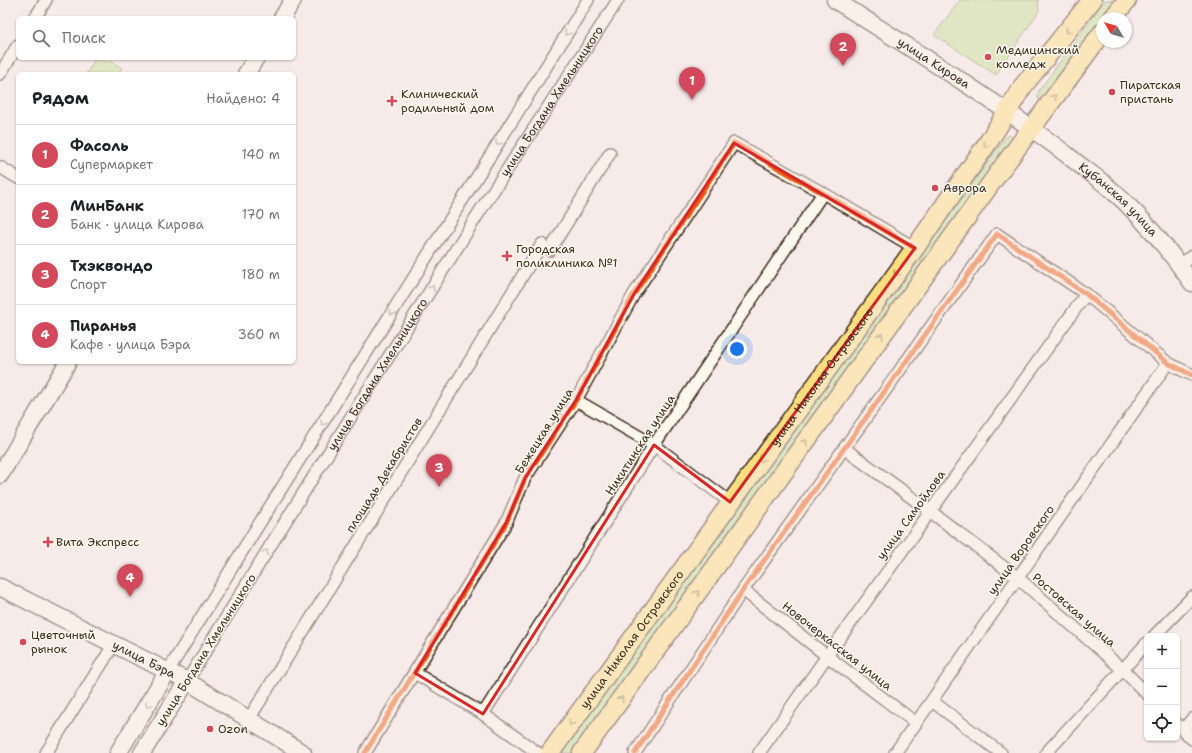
<!DOCTYPE html>
<html lang="ru">
<head>
<meta charset="utf-8">
<style>
	:root { --surface:#fff; --page:#f6f6f6; --text:#202124; --muted:#757577; --line:#e0e0e0; --accent:#d1495b }
	body { margin:0; font-family:"Shantell Sans",sans-serif; background:var(--page); color:var(--text) }
	.controls { position:absolute; right:12px; bottom:12px; display:grid; overflow:hidden; border-radius:6px; box-shadow:0 1px 3px #0004 }
	.controls button { width:36px; height:36px; display:grid; place-items:center; padding:0; border:0; border-bottom:1px solid var(--line); background:var(--surface); color:var(--text); font:20px sans-serif }
	.compass { position:absolute; left:1096px; top:12px; width:36px; height:36px; border-radius:50%; background:var(--surface); box-shadow:0 1px 3px #0004; rotate:308deg }
	.you { position:absolute; left:737px; top:349px; width:14px; height:14px; margin:-10px; border:3px solid #fff; border-radius:50%; background:#1a73e8; box-shadow:0 0 0 6px #1a73e833 }
	.badge { display:grid; place-items:center; width:26px; height:26px; border-radius:50%; background:var(--accent); color:#fff; font-size:13px; font-weight:700 }
	.pin { position:absolute; translate:-50% -33px; filter:drop-shadow(0 1px 2px #0008) }
	.pin::after { content:''; position:absolute; top:21px; width:14px; height:12px; background:inherit; clip-path:polygon(0 0,100% 0,50% 100%) }
	.list { margin:0; padding:0; list-style:none }
	h2 { display:flex; justify-content:space-between; align-items:center; height:52px; margin:0; padding:0 16px; font-size:17px }
	h2 small { font-size:13px; font-weight:400; color:var(--muted) }
	.list li { display:grid; grid-template-columns:26px 1fr auto; gap:12px; align-items:center; box-sizing:border-box; height:60px; padding:0 16px; border-top:1px solid var(--line) }
	.list b { display:block; font-size:15px; white-space:nowrap }
	.list p { margin:0; font-size:13px; white-space:nowrap; color:var(--muted) }
	.list em { font-size:13px; font-style:normal; color:var(--muted) }
	.icon { flex:none; width:22px; height:22px; fill:none; stroke:currentColor; stroke-width:2; stroke-linecap:round; stroke-linejoin:round }
	.map { position:relative; flex:none; width:1192px; height:753px; overflow:hidden }
	.search { position:absolute; background:var(--surface); box-shadow:0 1px 3px #0004; left:16px; top:16px; width:280px; height:44px; display:flex; align-items:center; gap:10px; box-sizing:border-box; padding:0 14px; border-radius:6px; color:var(--muted); font-size:15px }
	.panel { position:absolute; background:var(--surface); box-shadow:0 1px 3px #0004; left:16px; top:72px; width:280px; height:292px; border-radius:6px }
	.map>svg:first-child { display:block }
	.green { fill:#c3e098; stroke:#7f855b }
	.lines { fill:none; stroke-linecap:round; stroke-linejoin:round }
	.street-casing { stroke:#3b2a1e; stroke-width:14 }
	.secondary-casing { stroke:#3b2a1e; stroke-width:19 }
	.primary-casing { stroke:#3b2a1e; stroke-width:21 }
	.street { stroke:#fbf7ec; stroke-width:11 }
	.secondary { stroke:#fbf7ec; stroke-width:16 }
	.primary { stroke:#fddf80; stroke-width:18 }
	.cycleway-casing { stroke:#fbf7ec; stroke-width:8 }
	.cycleway { stroke:#e8590c; stroke-width:5 }
	.oneway { stroke:#9c844f }
	.oneway2 { stroke:#9b9085 }
	.marked { fill:none; stroke:#d62828; stroke-width:3; stroke-linejoin:round }
	.poi-dot { fill:#d1495b; stroke:#fbf7ec; stroke-width:1.5 }
	.labels { text-anchor:middle; dominant-baseline:central; stroke-width:3; stroke-linejoin:round; paint-order:stroke }
	.poi-label { font-size:12px; fill:#3b2a1e; stroke:#fbf7ec; text-anchor:start }
	.street-label { font-size:12px; fill:#3b2a1e; stroke:#fbf7ec }
</style>
</head>
<body>
<div class="map">
<svg width="1192" height="753" viewBox="0 0 1192 753">
	<rect width="100%" height="100%" fill="#f7ebe9"/>
	<filter id="ink" filterUnits="userSpaceOnUse"><feTurbulence type="fractalNoise" baseFrequency=".025" numOctaves="2"/><feDisplacementMap in="SourceGraphic" scale="8" xChannelSelector="R" yChannelSelector="G"/><feConvolveMatrix kernelMatrix="1 2 1 2 8 2 1 2 1" color-interpolation-filters="sRGB"/></filter>
	<g filter="url(#ink)">
		<g class="green">
			<path d="M960,0H1038L1039,11L996,75L934,35Z"/>
			<path d="M1105,0H1120L1106,18H1102V24L1048,99L1042,102C1036,98 1037,94 1040,89Z"/>
			<path d="M96,58H106L122,68L118,74H86Z"/>
			<path d="M1010,135L1014,139L577,753H561L1006,137Z"/>
		</g>
		<g class="lines">
			<defs>
				<g id="street">
					<path d="M35,18L46,0"/>
					<path d="M0,74L18,45"/>
					<path d="M0,167L18,178"/>
					<path d="M550,250L610,153"/>
					<path d="M1179,265L1192,256"/>
					<path d="M576,400L654,445L730,502"/>
					<path d="M845,449L930,511L1018,578L1122,669L1147,694"/>
					<path d="M743,590L827,656L916,723"/>
					<path d="M1154,636L1192,597"/>
					<path d="M168,671L254,532L588,0"/>
					<path d="M415,673L483,714L538,753"/>
					<path id="s1" d="M187,681L272,543L480,211L618,0"/>
					<path d="M932,701L1001,753"/>
					<path d="M483,714L654,445L823,193"/>
					<path d="M249,719L542,244"/>
					<path d="M1177,724L1192,739"/>
					<path d="M1183,730L1192,719"/>
					<path d="M46,753L114,644"/>
					<path d="M365,753L506,523L525,478L576,400L634,294L734,143L823,193L915,248"/>
					<path d="M635,753L743,590L997,234L1086,294L1168,363L1192,375"/>
					<path d="M759,753L827,656L1086,294"/>
					<path d="M895,753L1168,363"/>
					<path d="M1046,753L1147,643"/>
				</g>
				<g id="secondary">
					<path id="s2" d="M835,0C913,50 992,98 1066,154C1079,165 1094,175 1107,186C1139,213 1168,248 1192,283"/>
					<path d="M282,18L293,0"/>
					<path d="M246,74L256,58"/>
					<path d="M0,475L68,362"/>
					<path id="s3" d="M0,587L187,681L303,753"/>
					<path d="M118,753L168,671"/>
					<path d="M142,753L187,681"/>
				</g>
				<g id="primary">
					<path d="M1113,18L1127,0"/>
					<path id="s4" d="M550,753L915,248L989,141L1023,86L1092,0"/>
					<path d="M582,753L1002,168L1102,33"/>
				</g>
			</defs>
			<use href="#street" class="street-casing"/>
			<use href="#secondary" class="secondary-casing"/>
			<use href="#primary" class="primary-casing"/>
			<use href="#street" class="street"/>
			<use href="#secondary" class="secondary"/>
			<use href="#primary" class="primary"/>
			<defs>
				<g id="cycleway">
					<path d="M365,753L506,523L525,478L576,400L634,294L734,143L823,193L915,248"/>
					<path d="M635,753L743,590L997,234L1086,294L1168,363L1192,375"/>
				</g>
			</defs>
			<use href="#cycleway" class="cycleway-casing"/>
			<use href="#cycleway" class="cycleway"/>
		</g>
		<defs><path id="oneway-chevron" d="M-2-3.5L2.5 0L-2 3.5" fill="none" stroke-width="1.6" stroke-linecap="round" stroke-linejoin="round"/></defs>
		<g class="oneway">
			<use href="#oneway-chevron" transform="translate(1068 31) rotate(129)"/>
			<use href="#oneway-chevron" transform="translate(1054 97) rotate(-53)"/>
			<use href="#oneway-chevron" transform="translate(986 145) rotate(124)"/>
			<use href="#oneway-chevron" transform="translate(896 274) rotate(126)"/>
			<use href="#oneway-chevron" transform="translate(881 336) rotate(-54)"/>
			<use href="#oneway-chevron" transform="translate(805 442) rotate(-54)"/>
			<use href="#oneway-chevron" transform="translate(762 459) rotate(126)"/>
			<use href="#oneway-chevron" transform="translate(697 593) rotate(-54)"/>
			<use href="#oneway-chevron" transform="translate(621 699) rotate(-54)"/>
			<use href="#oneway-chevron" transform="translate(571 723) rotate(126)"/>
		</g>
		<g class="oneway2">
			<use href="#oneway-chevron" transform="translate(567 33) rotate(122)"/>
			<use href="#oneway-chevron" transform="translate(498 143) rotate(122)"/>
			<use href="#oneway-chevron" transform="translate(432 288) rotate(-58)"/>
			<use href="#oneway-chevron" transform="translate(392 313) rotate(122)"/>
			<use href="#oneway-chevron" transform="translate(323 423) rotate(122)"/>
			<use href="#oneway-chevron" transform="translate(266 552) rotate(-59)"/>
			<use href="#oneway-chevron" transform="translate(148 705) rotate(122)"/>
		</g>
	</g>
	<path d="M0 0H1192V753H0ZM734,143L915,248L730,502L654,445L483,714L415,673L506,523L525,478L576,400L634,294Z" fill="#f7ebe9" fill-opacity=".55" fill-rule="evenodd"/>
	<path class="marked" d="M734,143L915,248L730,502L654,445L483,714L415,673L506,523L525,478L576,400L634,294Z"/>
	<g class="poi-dot">
		<circle cx="988" cy="57" r="4"/>
		<circle cx="1112" cy="92" r="4"/>
		<path d="M390 95h4v4h4v4h-4v4h-4v-4h-4v-4h4z"/>
		<circle cx="935" cy="188" r="4"/>
		<path d="M505 250h4v4h4v4h-4v4h-4v-4h-4v-4h4z"/>
		<path d="M46 536h4v4h4v4h-4v4h-4v-4h-4v-4h4z"/>
		<circle cx="23" cy="642" r="4"/>
		<circle cx="210" cy="729" r="4"/>
	</g>
	<g class="labels">
		<g class="poi-label">
			<text x="996" y="50">Медицинский<tspan x="996" dy="14">колледж</tspan></text>
			<text x="1120" y="85">Пиратская<tspan x="1120" dy="14">пристань</tspan></text>
			<text x="401" y="94">Клинический<tspan x="401" dy="14">родильный дом</tspan></text>
			<text x="943" y="188">Аврора</text>
			<text x="516" y="249">Городская<tspan x="516" dy="14">поликлиника №1</tspan></text>
			<text x="56" y="542">Вита Экспресс</text>
			<text x="31" y="635">Цветочный<tspan x="31" dy="14">рынок</tspan></text>
			<text x="218" y="729">Ozon</text>
		</g>
		<g class="street-label">
			<text stroke="none"><textPath href="#s2" startOffset="117">улица Кирова</textPath></text>
			<text stroke="none"><textPath href="#s1" startOffset="685">улица Богдана Хмельницкого</textPath></text>
			<text stroke="none"><textPath href="#s2" startOffset="347">Кубанская улица</textPath></text>
			<text stroke="none"><textPath href="#s1" startOffset="361">улица Богдана Хмельницкого</textPath></text>
			<text stroke="none"><textPath href="#s4" startOffset="464">улица Николая Островского</textPath></text>
			<text transform="translate(544 431) rotate(-58)">Бежецкая улица</text>
			<text transform="translate(640 445) rotate(-57)">Никитинская улица</text>
			<text transform="translate(384 475) rotate(-58)">площадь Декабристов</text>
			<text transform="translate(911 515) rotate(-54)">улица Самойлова</text>
			<text transform="translate(1021 550) rotate(-55)">улица Воровского</text>
			<text transform="translate(1074 610) rotate(41)">Ростовская улица</text>
			<text stroke="none"><textPath href="#s4" startOffset="140">улица Николая Островского</textPath></text>
			<text transform="translate(837 646) rotate(38)">Новочеркасская улица</text>
			<text transform="translate(206 650) rotate(-58)">улица Богдана Хмельницкого</text>
			<text stroke="none"><textPath href="#s3" startOffset="161">улица Бэра</textPath></text>
		</g>
	</g>
</svg>
<div class="controls">
<button>+</button>
<button>−</button>
<button><svg class="icon" aria-label="locate" viewBox="0 0 24 24"><circle cx="12" cy="12" r="6"/><path d="M12 2v4M12 18v4M2 12h4M18 12h4"/></svg></button>
</div>
<svg class="compass" viewBox="-18 -18 36 36"><path d="M0-13l5 13h-10z" fill="#e53935"/><path d="M0 13l5-13h-10z" fill="#757577"/></svg>
<div class="you"></div>
<div class="pin badge" style="left:692px;top:100px">1</div>
<div class="pin badge" style="left:843px;top:66px">2</div>
<div class="pin badge" style="left:439px;top:487px">3</div>
<div class="pin badge" style="left:130px;top:597px">4</div>
<div class="search"><svg class="icon" aria-label="search" viewBox="0 0 24 24"><circle cx="10" cy="10" r="6"/><path d="M15 15l6 6"/></svg>Поиск</div>
<section class="panel">
<h2>Рядом<small>Найдено: 4</small></h2>
<ul class="list">
<li><span class="badge">1</span><div><b>Фасоль</b><p>Супермаркет</p></div><em>140 m</em></li>
<li><span class="badge">2</span><div><b>МинБанк</b><p>Банк · улица Кирова</p></div><em>170 m</em></li>
<li><span class="badge">3</span><div><b>Тхэквондо</b><p>Спорт</p></div><em>180 m</em></li>
<li><span class="badge">4</span><div><b>Пиранья</b><p>Кафе · улица Бэра</p></div><em>360 m</em></li>
</ul>
</section>
</div>
</body>
</html>
